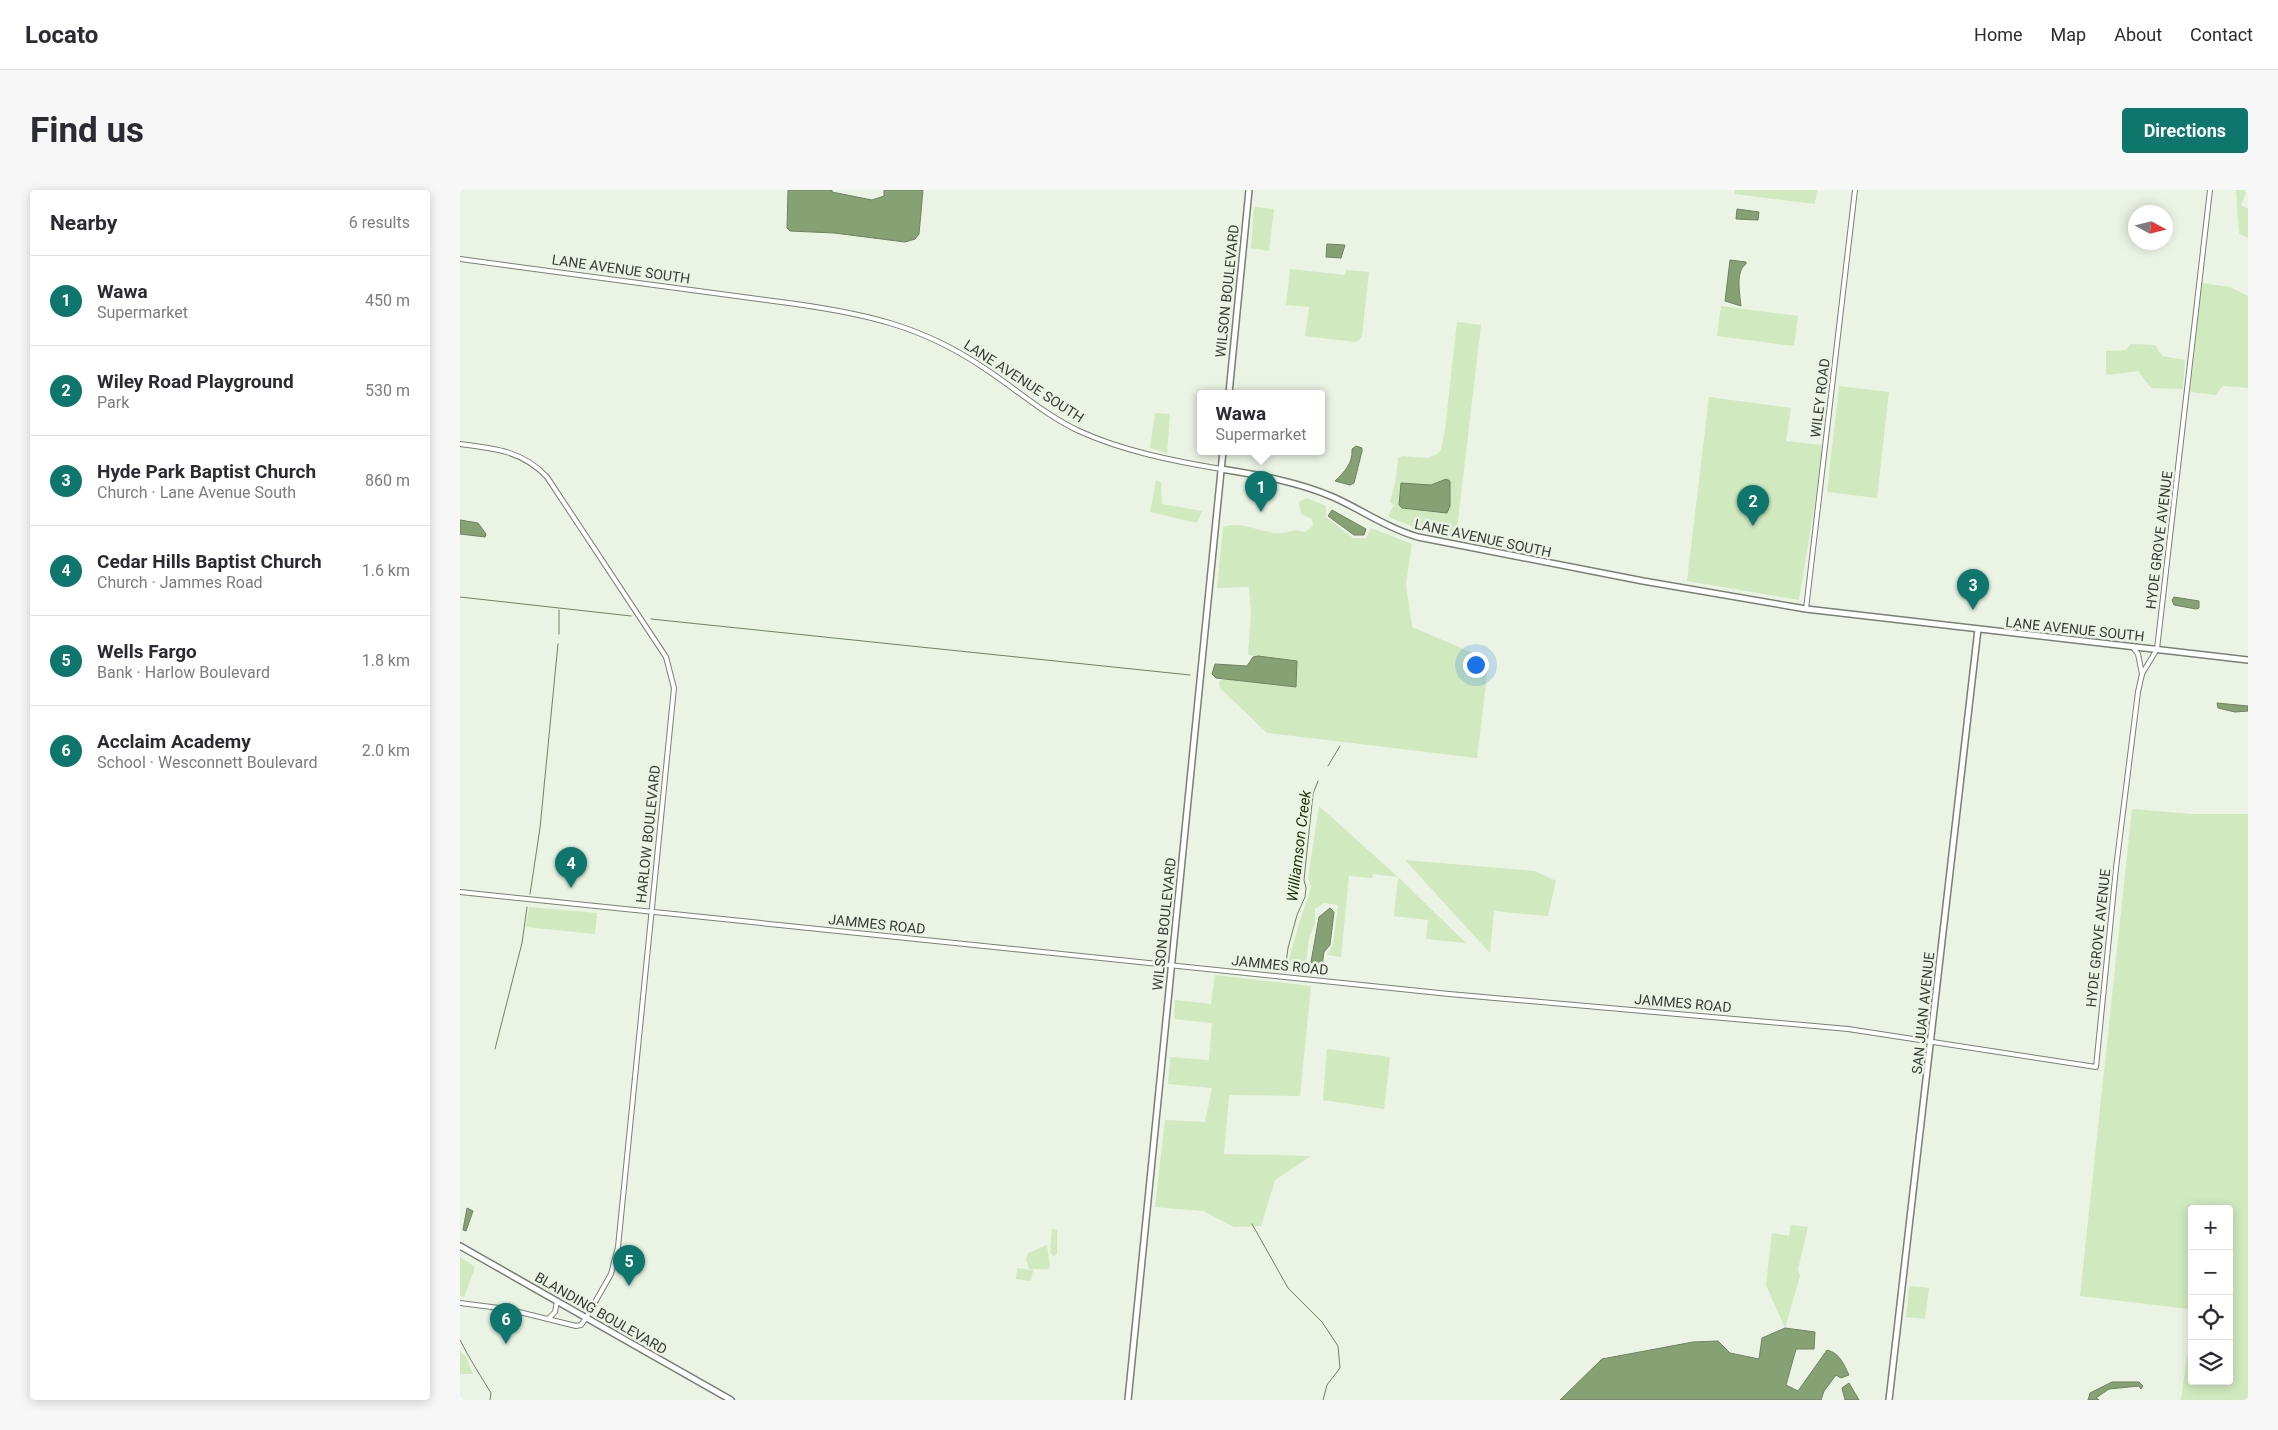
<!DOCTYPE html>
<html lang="en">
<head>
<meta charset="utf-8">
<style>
	:root { --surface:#fff; --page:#f7f7f7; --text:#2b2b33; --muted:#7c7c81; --line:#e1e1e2; --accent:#0f766e }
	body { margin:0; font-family:Roboto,sans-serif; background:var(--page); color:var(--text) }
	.controls { position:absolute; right:15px; bottom:15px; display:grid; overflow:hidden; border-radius:5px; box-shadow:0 2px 12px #0003 }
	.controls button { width:45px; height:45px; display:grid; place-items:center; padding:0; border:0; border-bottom:1px solid var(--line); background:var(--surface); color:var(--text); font:25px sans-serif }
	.compass { position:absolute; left:1668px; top:15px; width:45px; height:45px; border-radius:50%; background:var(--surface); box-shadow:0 2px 12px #0003; rotate:97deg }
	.you { position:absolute; left:1015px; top:474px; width:18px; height:18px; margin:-12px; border:4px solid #fff; border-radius:50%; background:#1a73e8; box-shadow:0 0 0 8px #1a73e833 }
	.badge { display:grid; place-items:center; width:32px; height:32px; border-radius:50%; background:var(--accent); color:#fff; font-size:16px; font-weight:700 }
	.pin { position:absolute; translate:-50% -41px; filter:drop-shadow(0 1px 2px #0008) }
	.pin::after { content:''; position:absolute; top:26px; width:18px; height:15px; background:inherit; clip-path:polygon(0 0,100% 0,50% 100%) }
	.popup { position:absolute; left:737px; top:200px; width:128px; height:65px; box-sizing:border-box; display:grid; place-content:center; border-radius:5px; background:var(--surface); filter:drop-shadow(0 1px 4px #0005); font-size:16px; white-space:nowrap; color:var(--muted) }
	.popup b { font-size:19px; color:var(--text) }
	.popup::after { content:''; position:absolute; left:50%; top:100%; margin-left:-10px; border:10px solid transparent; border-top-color:var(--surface) }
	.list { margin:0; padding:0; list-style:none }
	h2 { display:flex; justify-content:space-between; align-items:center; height:65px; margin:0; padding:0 20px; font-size:21px }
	h2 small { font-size:16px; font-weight:400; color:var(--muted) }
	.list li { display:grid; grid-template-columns:32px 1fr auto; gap:15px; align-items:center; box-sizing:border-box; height:90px; padding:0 20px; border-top:1px solid var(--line) }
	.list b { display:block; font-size:19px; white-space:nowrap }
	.list p { margin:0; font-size:16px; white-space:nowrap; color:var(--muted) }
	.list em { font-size:16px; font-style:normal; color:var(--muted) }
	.icon { flex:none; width:28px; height:28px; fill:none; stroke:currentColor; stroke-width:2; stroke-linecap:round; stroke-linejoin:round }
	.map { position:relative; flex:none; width:1788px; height:1210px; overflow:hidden; border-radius:5px }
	header { display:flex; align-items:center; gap:30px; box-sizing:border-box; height:70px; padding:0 25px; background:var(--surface); border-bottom:1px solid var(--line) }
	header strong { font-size:24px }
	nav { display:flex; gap:28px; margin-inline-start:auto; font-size:18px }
	.intro { display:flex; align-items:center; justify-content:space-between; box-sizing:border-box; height:120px; padding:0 30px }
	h1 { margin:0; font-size:35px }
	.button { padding:12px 22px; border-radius:5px; background:var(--accent); color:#fff; font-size:18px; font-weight:700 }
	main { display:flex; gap:30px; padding:0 30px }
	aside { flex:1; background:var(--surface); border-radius:5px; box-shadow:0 2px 12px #0003 }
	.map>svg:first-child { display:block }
	.green { fill:#d0e9be; fill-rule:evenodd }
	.water { fill:#86a173; stroke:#6f8361 }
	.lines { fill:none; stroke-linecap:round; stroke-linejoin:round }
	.stream { stroke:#6f8361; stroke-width:1 }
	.minor-casing { stroke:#788073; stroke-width:6 }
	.major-casing { stroke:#788073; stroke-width:8 }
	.minor { stroke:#fff; stroke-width:4 }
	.major { stroke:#fff; stroke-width:5 }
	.labels { text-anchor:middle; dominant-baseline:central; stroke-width:5; stroke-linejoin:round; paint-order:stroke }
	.street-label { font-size:14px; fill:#383c36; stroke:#eaf3e4 }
	.water-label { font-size:15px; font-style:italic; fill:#183100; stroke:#eaf3e4 }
</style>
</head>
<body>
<header>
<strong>Locato</strong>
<nav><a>Home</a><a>Map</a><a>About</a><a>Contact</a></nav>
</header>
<div class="intro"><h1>Find us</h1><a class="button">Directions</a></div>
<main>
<aside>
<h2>Nearby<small>6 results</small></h2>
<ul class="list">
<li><span class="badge">1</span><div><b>Wawa</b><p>Supermarket</p></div><em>450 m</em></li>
<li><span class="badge">2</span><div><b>Wiley Road Playground</b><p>Park</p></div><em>530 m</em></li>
<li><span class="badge">3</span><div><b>Hyde Park Baptist Church</b><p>Church · Lane Avenue South</p></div><em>860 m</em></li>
<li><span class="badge">4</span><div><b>Cedar Hills Baptist Church</b><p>Church · Jammes Road</p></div><em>1.6 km</em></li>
<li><span class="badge">5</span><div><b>Wells Fargo</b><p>Bank · Harlow Boulevard</p></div><em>1.8 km</em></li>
<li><span class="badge">6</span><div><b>Acclaim Academy</b><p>School · Wesconnett Boulevard</p></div><em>2.0 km</em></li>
</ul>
</aside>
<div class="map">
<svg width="1788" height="1210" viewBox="0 0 1788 1210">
	<rect width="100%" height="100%" fill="#eaf3e4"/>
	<g class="green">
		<path d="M1275,0H1357L1355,14L1275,4Z"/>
		<path d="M1776,0H1784L1786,3L1781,15L1788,19V48L1779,43Z"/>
		<path d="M794,17L814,19L809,61L791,58Z"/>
		<path d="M830,79L885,85L886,80L909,82L902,146L899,150L895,152L845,146L849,117L826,115Z"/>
		<path d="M1742,93L1770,97L1788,106V198L1763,196L1756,205L1730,202Z"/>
		<path d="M1261,116L1338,126L1334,156L1257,146Z"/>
		<path d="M997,132L1021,135L996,347L954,337L928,327L934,315L930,312L936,289L938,268L942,266L967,268L977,264L981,260L985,240ZM986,289L987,323L947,293L971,295Z"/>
		<path d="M1671,154L1695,155L1702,166L1725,170L1723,199L1691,198L1678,181L1646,185V161L1666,160Z"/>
		<path d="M1379,196L1429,202L1417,308L1367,302Z"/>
		<path d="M1249,207L1331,218L1326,251L1362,255L1356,306L1339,410L1227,391Z"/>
		<path d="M695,223L710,224L707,263L690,258Z"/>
		<path d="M696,290L701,292L702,314L742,321L737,333L690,322Z"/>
		<path d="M847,308L866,316V327L893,348H906L911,338L952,354L946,394L952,437L1029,470L1017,568L807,543L760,498L759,492L762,489L836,497L837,471L788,465L791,423L789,397L757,398L763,337C783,330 801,344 822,343C832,342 832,339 845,342L853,336L852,329L841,324L839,312Z"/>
		<path d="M859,616L938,687L1006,753L966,749L968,730L934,726L938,687L913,684L912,688L889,686L881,767L867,765L873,755L878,715L864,713L855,719V734L849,748L845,782L826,780L840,730L848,708L851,696L848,688Z"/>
		<path d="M1672,619L1731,624H1788V1210H1721L1732,1131V1191H1769V1019H1732V1123L1729,1119L1620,1106Z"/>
		<path d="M945,670L1075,681L1096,691L1088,726L1034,721L1030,763Z"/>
		<path d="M69,717L137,723L135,744L66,737Z"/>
		<path d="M755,785L851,796L840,906L769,905L764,964L851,966L815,990L801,1036L774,1037L743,1021L695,1017L705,930L745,932L752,898L708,894L710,867L749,870L752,833L714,829L715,810L751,814Z"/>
		<path d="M867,859L930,867L924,919L863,910Z"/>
		<path d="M1331,1035L1348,1037L1338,1079L1340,1086L1325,1138L1306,1095L1312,1043L1329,1046Z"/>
		<path d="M592,1039L597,1040V1063L594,1067L590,1062Z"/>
		<path d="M587,1055L590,1076L588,1079H569L566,1069L568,1063Z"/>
		<path d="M0,1067L15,1077L4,1107L0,1106Z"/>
		<path d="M557,1078L573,1080L571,1091L556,1089Z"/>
		<path d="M1452,1096L1469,1098L1465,1129L1446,1127L1449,1098Z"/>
		<path d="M0,1161L6,1167L13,1184H0Z"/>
	</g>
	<g class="water">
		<path d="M328,0H372V2L412,10L424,6V0H463L459,44L455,49L445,52L374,43L330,41L327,38Z"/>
		<path d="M1277,19L1299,22L1298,30L1276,29Z"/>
		<path d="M867,54L885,55L881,68L866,67Z"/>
		<path d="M1270,70L1286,72V74C1275,81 1280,105 1281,116L1265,111Z"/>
		<path d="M896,256L902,258V261L894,293L890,295L875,291C884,282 893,274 892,259Z"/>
		<path d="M986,289L990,291V316L987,323L942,318L939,315L941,293L971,295Z"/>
		<path d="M872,320L906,339L904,345H894L868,326Z"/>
		<path d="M0,330L18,333L26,344L25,347L0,344Z"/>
		<path d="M1714,407L1739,411V418L1736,419L1714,415L1712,410Z"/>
		<path d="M798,466L837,471L836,497L756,488L752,484L755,474L787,476L793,467Z"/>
		<path d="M1757,513L1788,516V521L1775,522L1758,518Z"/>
		<path d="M870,718L874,722L870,755L864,762L862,776L855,777L851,772L859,727Z"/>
		<path d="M7,1018L13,1021L6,1041L3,1040Z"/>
		<path d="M1325,1138L1355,1142L1354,1159H1336L1326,1195L1338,1201L1367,1160C1380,1163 1384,1175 1389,1185L1381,1188L1376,1185L1364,1201L1361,1210H1100L1142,1169L1233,1152L1258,1151L1270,1163L1299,1169L1302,1148Z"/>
		<path d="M1652,1192H1679L1683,1196L1681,1199L1679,1196L1649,1199L1636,1208L1639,1210H1628L1630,1203Z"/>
		<path d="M1389,1193L1399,1210H1385L1382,1198Z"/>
	</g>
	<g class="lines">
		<g class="stream">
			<path d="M0,407L171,426"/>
			<path d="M191,429L730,485"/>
			<path d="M99,444V420"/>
			<path d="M868,576L880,556"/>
			<path d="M70,704L80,638L98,454"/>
			<path d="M825,781L828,758L837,725L845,707L846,698L844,690L853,604L858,591"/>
			<path d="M35,859L62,753L67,717"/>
			<path d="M792,1034L828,1098L862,1132L878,1156L880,1178L867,1195L863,1210"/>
			<path d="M0,1150C9,1168 20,1185 31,1203L30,1210"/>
		</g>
		<defs>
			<g id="minor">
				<path d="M0,69L336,114C406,124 461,136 521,176C554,197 583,224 619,241C663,261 713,271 761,279"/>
				<path d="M0,254C34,258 63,261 87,287L206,467L214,498L158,1057L151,1084L126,1128L121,1135L116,1136L47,1119L0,1113"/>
				<path d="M1346,419L1395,0"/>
				<path d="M1672,456L1678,464L1682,484"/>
				<path d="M0,702L989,804L1388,839L1636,877L1656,678L1678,502L1682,484L1697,459L1750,0"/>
				<path d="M89,1128L95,1122L97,1111"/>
			</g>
			<g id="major">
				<path d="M769,203L789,0"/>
				<path d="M761,279C799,285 838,292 873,307C902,320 927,338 958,347L1183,391L1346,419L1788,470"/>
				<path d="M0,1056L271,1210"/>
				<path d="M668,1210L763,261"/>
				<path d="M1429,1210L1518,439"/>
			</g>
		</defs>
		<use href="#minor" class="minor-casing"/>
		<use href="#major" class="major-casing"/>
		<use href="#minor" class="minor"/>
		<use href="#major" class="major"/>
	</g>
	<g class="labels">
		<g class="street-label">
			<text transform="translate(161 79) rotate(8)">LANE AVENUE SOUTH</text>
			<text transform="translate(767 101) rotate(-84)">WILSON BOULEVARD</text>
			<text transform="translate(564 191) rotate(33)">LANE AVENUE SOUTH</text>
			<text transform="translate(1360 208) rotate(-83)">WILEY ROAD</text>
			<text transform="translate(1023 348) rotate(12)">LANE AVENUE SOUTH</text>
			<text transform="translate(1699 350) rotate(-83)">HYDE GROVE AVENUE</text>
			<text transform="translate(1615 439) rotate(6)">LANE AVENUE SOUTH</text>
			<text transform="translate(188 644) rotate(-84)">HARLOW BOULEVARD</text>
			<text transform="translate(417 734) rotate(6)">JAMMES ROAD</text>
			<text transform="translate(704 734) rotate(-84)">WILSON BOULEVARD</text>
			<text transform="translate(1638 748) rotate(-84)">HYDE GROVE AVENUE</text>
			<text transform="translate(820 775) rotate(6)">JAMMES ROAD</text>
			<text transform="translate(1223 813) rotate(5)">JAMMES ROAD</text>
			<text transform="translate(1463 823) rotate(-84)">SAN JUAN AVENUE</text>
			<text transform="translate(141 1123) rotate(30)">BLANDING BOULEVARD</text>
		</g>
		<g class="water-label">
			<text transform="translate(839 656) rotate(-83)">Williamson Creek</text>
		</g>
	</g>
</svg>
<div class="controls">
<button>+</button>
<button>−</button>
<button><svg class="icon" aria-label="locate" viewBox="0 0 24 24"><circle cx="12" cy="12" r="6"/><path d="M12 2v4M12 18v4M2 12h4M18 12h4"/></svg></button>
<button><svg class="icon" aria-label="layers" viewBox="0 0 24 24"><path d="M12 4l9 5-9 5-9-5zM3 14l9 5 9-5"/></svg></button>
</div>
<svg class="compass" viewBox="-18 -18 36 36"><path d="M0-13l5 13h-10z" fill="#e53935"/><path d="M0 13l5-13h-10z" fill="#7c7c81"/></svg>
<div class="you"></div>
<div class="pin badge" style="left:801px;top:322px">1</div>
<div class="popup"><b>Wawa</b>Supermarket</div>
<div class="pin badge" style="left:1293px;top:336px">2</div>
<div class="pin badge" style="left:1513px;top:420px">3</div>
<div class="pin badge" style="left:111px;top:698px">4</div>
<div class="pin badge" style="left:169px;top:1096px">5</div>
<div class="pin badge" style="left:46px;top:1154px">6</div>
</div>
</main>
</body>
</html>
